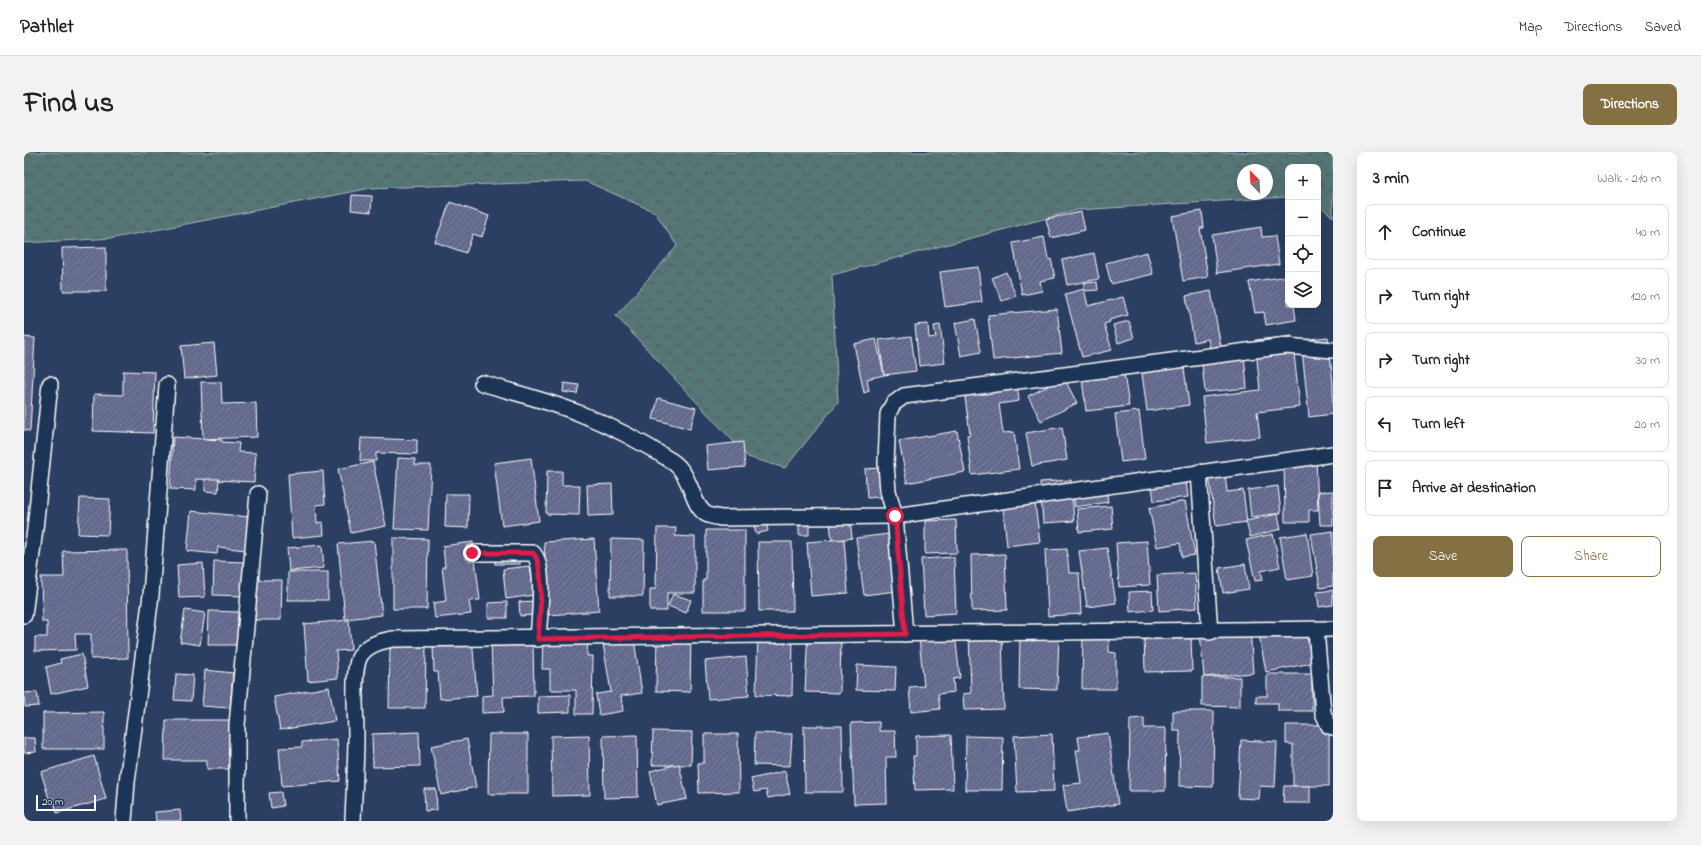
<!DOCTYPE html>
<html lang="en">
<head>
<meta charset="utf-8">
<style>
	:root { --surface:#fff; --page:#f2f2f2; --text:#202124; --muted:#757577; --line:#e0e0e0; --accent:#847042 }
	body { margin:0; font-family:"Indie Flower",sans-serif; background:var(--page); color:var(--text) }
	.controls { position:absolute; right:12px; top:12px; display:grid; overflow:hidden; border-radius:8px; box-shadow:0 4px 16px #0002 }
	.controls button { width:36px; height:36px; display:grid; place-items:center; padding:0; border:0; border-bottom:1px solid var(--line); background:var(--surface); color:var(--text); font:20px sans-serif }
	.compass { position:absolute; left:1213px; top:12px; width:36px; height:36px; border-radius:50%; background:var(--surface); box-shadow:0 4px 16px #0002; rotate:336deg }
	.scale { position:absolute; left:12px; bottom:10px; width:60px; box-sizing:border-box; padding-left:4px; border:2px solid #fff; border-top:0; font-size:11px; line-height:14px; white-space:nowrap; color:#fff; -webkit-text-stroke:3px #1d3557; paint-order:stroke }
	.stop { position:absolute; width:12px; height:12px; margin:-9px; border:3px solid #e11d48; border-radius:50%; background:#fff }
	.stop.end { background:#e11d48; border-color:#fff; box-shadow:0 1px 4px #0008 }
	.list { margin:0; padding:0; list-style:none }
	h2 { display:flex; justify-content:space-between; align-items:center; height:52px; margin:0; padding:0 16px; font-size:17px }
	h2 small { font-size:13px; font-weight:400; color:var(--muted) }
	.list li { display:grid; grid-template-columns:26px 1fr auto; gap:12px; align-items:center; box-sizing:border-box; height:56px; margin:0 8px 8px; padding:0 8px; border:1px solid var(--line); border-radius:8px }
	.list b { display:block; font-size:15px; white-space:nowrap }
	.list em { font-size:13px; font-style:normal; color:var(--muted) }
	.actions { display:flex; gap:8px; padding:12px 16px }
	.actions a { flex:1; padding:9px 0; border:1px solid var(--accent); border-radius:8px; text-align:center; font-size:14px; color:var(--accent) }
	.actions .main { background:var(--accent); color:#fff }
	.icon { flex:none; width:22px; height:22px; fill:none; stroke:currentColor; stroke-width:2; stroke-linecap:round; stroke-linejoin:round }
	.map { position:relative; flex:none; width:1309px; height:669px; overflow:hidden; border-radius:8px }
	header { display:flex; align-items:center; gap:24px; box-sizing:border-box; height:56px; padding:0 20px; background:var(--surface); border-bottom:1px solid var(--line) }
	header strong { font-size:19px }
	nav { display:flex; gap:22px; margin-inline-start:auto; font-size:14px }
	.intro { display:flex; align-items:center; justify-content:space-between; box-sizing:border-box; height:96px; padding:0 24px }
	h1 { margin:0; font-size:28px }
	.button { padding:10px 18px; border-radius:8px; background:var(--accent); color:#fff; font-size:14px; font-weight:700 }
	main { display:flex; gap:24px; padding:0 24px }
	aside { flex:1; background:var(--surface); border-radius:8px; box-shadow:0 4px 16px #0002 }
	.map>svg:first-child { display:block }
	.forest { fill:url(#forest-crowns); stroke:#abbaba; fill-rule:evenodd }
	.building { fill:url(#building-hatch); stroke:#fff }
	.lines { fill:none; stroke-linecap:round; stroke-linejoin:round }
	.street-casing { stroke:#fff; stroke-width:18 }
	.street { stroke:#1d3557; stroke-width:15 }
	.route { stroke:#e11d48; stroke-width:5 }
</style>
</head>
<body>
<header>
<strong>Pathlet</strong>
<nav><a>Map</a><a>Directions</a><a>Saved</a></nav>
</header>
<div class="intro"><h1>Find us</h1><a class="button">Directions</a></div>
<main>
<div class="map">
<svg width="1309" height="669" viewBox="0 0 1309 669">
	<defs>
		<pattern id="forest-crowns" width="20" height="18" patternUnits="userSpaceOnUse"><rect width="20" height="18" fill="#577574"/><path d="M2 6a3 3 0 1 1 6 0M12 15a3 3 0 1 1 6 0" fill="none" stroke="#505c5c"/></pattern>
		<pattern id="building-hatch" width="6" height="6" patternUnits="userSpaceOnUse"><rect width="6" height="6" fill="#64688d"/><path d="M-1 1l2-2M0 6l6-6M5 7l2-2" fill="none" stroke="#7b7f9e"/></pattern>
	</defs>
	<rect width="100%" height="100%" fill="#2b3f62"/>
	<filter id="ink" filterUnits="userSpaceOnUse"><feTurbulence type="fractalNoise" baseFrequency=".025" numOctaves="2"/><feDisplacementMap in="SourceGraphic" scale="8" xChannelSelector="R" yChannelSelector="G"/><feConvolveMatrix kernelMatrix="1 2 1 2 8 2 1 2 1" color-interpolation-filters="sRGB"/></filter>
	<g filter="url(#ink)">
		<path class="forest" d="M0,0H1309V65L1294,52V15H1264V45L1053,58L808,123L814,250L761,316L724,305L592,164L653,94L631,60L561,29L347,36L90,86L0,91ZM1219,18H1243V42H1219Z"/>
		<g class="building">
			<path d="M328,43L348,44L347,60L327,58Z"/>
			<path d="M426,50L465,64L458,85L449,82L442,101L411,90Z"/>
			<path d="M1178,59L1180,76H1176L1184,125L1159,129L1148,64Z"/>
			<path d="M1057,60L1061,78L1027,86L1022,67Z"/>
			<path d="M1237,75L1238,85L1251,84L1255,112L1193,121L1188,83Z"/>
			<path d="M1020,85L1024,107H1027L1031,126L1016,129L1018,139L998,143L989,91Z"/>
			<path d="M82,95V139H39L38,96Z"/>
			<path d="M1123,100L1129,122L1087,132L1082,111Z"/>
			<path d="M1070,101L1075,127L1043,133L1038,108Z"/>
			<path d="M954,115L958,150L921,155L916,120Z"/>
			<path d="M982,120L992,144L978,149L968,126Z"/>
			<path d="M1264,124V153H1270L1272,168L1242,173L1240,160L1231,161L1225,130Z"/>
			<path d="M1073,130L1074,138L1060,139V131Z"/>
			<path d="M1060,137L1064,154L1099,145L1104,163L1085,168L1086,170L1080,172L1088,198L1058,205L1041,142Z"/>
			<path d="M1187,139L1197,195L1186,197L1184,187L1170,190L1162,144Z"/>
			<path d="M1033,157L1038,201L969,208L964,163Z"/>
			<path d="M951,167L957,200L937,204L931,171Z"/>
			<path d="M1105,169L1110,186L1094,191L1089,173Z"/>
			<path d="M904,172L905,186L912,185L910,174L916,173L921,211L895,214L891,173Z"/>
			<path d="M887,184L892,219L860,223L855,188Z"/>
			<path d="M1268,184L1276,255L1233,260L1236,285L1183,291L1178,245L1236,238L1231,188Z"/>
			<path d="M0,185L11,186L6,279L0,278Z"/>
			<path d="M1304,185L1309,231V262L1285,265L1277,188Z"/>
			<path d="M852,187L860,223L843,227L845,239L840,241L830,192Z"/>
			<path d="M190,191L193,223L160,227L157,194Z"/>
			<path d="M1177,202L1220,203L1223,236L1181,240Z"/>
			<path d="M1159,209L1165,253L1123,259L1117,214Z"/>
			<path d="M99,219L131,220L129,281L69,279L70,242L99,243Z"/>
			<path d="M1100,222L1105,254L1062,259L1058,227Z"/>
			<path d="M1040,226L1053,251L1017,269L1004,244Z"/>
			<path d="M177,230H197L198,252L232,251L233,285L179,287Z"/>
			<path d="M993,230L995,249L975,252L979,281L990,280L995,317L948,323L943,283L946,282L940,238Z"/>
			<path d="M540,231L555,233L553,242L539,240Z"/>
			<path d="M634,246L672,256L666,277L629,267Z"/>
			<path d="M1115,259L1121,307L1097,310L1091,262Z"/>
			<path d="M1038,275L1043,308L1008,314L1002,281Z"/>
			<path d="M933,279L941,320L883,331L875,289Z"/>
			<path d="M149,285L198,288V290L215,291L214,300L232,301L230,330L172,327V338L146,337Z"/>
			<path d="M337,286L393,288V302L352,301V309H336Z"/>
			<path d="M719,290L721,315L684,318L682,294Z"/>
			<path d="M1292,305L1294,358H1285V370H1261L1260,306Z"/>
			<path d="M374,306L391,307V313H407L404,378L370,377Z"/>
			<path d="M507,306L515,369L478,374L470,311Z"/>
			<path d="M349,310L362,374L327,381L314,317Z"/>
			<path d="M856,316L857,345L843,346L841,317Z"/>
			<path d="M299,319L301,352L292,353L293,371L299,370L300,383L268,386L264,322Z"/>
			<path d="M523,319H538V333H556L555,363L522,362Z"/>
			<path d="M1161,321L1164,345L1130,349L1127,325Z"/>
			<path d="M1201,322L1203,340L1219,338L1223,370L1192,374L1185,324Z"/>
			<path d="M181,327H195L194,340L181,339Z"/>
			<path d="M1047,328L1050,369L1019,371L1016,330Z"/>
			<path d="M1081,329L1084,350L1051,355L1048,334Z"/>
			<path d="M588,332L589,363L564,364L563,333Z"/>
			<path d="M1254,334L1257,361L1227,365L1224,338Z"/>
			<path d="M1309,339V373H1296L1294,340Z"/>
			<path d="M422,342H445L444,376L421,375Z"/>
			<path d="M56,346L86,347L84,383L54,382Z"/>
			<path d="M1161,349L1171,403L1158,405L1156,391L1133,395L1125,356Z"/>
			<path d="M1011,352L1016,390L983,394L979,356Z"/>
			<path d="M1087,354L1089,377L1055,380L1053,357Z"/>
			<path d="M825,358L828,386L808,389L805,361Z"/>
			<path d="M167,359L226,365L222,398L194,395L193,402L163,399Z"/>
			<path d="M1254,362L1257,377L1226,385L1222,369Z"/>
			<path d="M740,363L744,379L732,382L728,366Z"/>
			<path d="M785,366V383H775V367Z"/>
			<path d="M932,368L933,401L901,402V369Z"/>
			<path d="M633,376H652L651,384L671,385V441H643V459H626V437H632Z"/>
			<path d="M682,378H721V459H679V428H682Z"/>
			<path d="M1309,379V434L1296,436L1287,382Z"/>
			<path d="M1283,381L1289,424L1263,428L1256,385Z"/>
			<path d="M865,382L872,439L840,443L832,386Z"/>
			<path d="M1249,382L1256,415L1237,419L1239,428L1231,429L1222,388Z"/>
			<path d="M369,386L404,387L403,457H369Z"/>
			<path d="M570,387L575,459L525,463L520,390Z"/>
			<path d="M587,387L620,388L619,444H586Z"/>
			<path d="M820,387L824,441L787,444L783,390Z"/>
			<path d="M350,389L358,463L321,467L314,392Z"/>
			<path d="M1123,389L1126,433L1095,435L1092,391Z"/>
			<path d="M449,390L456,448L445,449L447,462L411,466L409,451L422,449L418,415H421L419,394Z"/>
			<path d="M734,390H768L769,459H735Z"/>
			<path d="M298,393L300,416L265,419L263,396Z"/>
			<rect x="471" y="393" width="25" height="19"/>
			<path d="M1083,396L1092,451L1063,455L1055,399Z"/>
			<path d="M1043,397L1045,421H1055L1057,462L1024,464L1021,398Z"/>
			<path d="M103,398L104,506L67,507V482H51L52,498L11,499V485H23V470H18L17,425H40L39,399Z"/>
			<path d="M981,402L983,458L948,459L947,403Z"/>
			<path d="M930,405L932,461L900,463L897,407Z"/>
			<path d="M190,409L221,410L220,444L189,443Z"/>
			<path d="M179,411L181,445L155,446L153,413Z"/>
			<path d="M1221,412L1225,437L1199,441L1195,416Z"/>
			<path d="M506,414L510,443L482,447L479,417Z"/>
			<rect x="264" y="420" width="40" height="28"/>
			<path d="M1171,421L1173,456L1135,459L1133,423Z"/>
			<path d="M232,428H258L257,468H231Z"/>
			<path d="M1309,438V453L1295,455L1293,440Z"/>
			<path d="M1128,439L1129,458L1106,460L1105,440Z"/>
			<path d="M649,442L667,448L662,461L644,454Z"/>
			<path d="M509,449V463L496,464L495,450Z"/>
			<path d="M483,450V466H464V451Z"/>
			<path d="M161,458L181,461L176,493L156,490Z"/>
			<path d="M185,459L214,460L213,493H184Z"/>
			<path d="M325,468L327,498L312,499L314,526L284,529L280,472Z"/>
			<path d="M930,473L936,526L929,527L930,540L914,542L916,557L887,560L885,535L900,534L894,477Z"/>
			<path d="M1281,473L1288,511L1242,520L1235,482Z"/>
			<path d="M1226,475L1229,521L1180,525L1176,480Z"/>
			<path d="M784,478L817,479L816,541L781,540Z"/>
			<path d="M978,480L980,557L940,558L939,542L947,541L945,481Z"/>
			<path d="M1059,480H1085V500L1092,501V537H1058Z"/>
			<path d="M609,481L618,541L597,544L599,559L575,563L572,542L587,540L578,486Z"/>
			<path d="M1167,481L1168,519L1121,520L1120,482Z"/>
			<path d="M633,483H667L666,540L632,539Z"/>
			<path d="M734,483L769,484L768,544L732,543Z"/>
			<path d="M519,484L564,485L563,504H569L568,562H552V538H526V517H518Z"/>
			<path d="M996,484L1035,485L1033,538L995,537Z"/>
			<path d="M448,486L453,544L416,547L414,520H410L409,494H422Z"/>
			<path d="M509,488L510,544L479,545L480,560L458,561V544L469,543L467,489Z"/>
			<path d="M366,494L402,495L401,556H365Z"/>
			<path d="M58,502L64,534L27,542L22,515L37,511L36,507Z"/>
			<path d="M722,505L725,544L684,547L681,509Z"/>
			<path d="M833,513L872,515L871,539L832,538Z"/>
			<path d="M181,518L209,521L206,556L178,554Z"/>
			<path d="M152,522L169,523L167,549L150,548Z"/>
			<path d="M1243,522H1288V559H1254V551H1232V544H1243Z"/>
			<path d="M1178,525H1216V555L1178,554Z"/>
			<path d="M305,535L311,569L256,578L250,545Z"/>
			<path d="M13,540L15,554L1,555L0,541Z"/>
			<path d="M546,543V560L514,561V544Z"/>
			<path d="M1149,559H1190L1189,635L1155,634L1156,578H1149Z"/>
			<path d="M80,560V597H19V561Z"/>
			<path d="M1120,566V576H1142L1141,639H1105L1106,567Z"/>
			<path d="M142,568H206L205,617H183V608H141Z"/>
			<path d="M855,570V579H871L872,605H862L863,651L830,652L827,571Z"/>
			<path d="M1262,573H1305V634H1269V592H1262Z"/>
			<path d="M780,574H818L819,640H781Z"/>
			<path d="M629,579L668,580L667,613H628Z"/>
			<path d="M395,580L396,614L349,615L348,582Z"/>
			<path d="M731,581L768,582L766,614L730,613Z"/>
			<path d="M1084,581L1094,652L1043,660L1039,633L1057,631L1052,598H1056L1054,585Z"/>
			<path d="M465,582H504V642H464Z"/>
			<path d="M680,582H714L715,640L675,641L674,611H680Z"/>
			<path d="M1028,582L1030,639L993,640L990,584Z"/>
			<path d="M565,583L566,643L528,644L527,584Z"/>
			<path d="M613,583L614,645L580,646L579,584Z"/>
			<path d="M927,583L929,637L891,638L889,604H892V584Z"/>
			<path d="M942,584L979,585L978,638H941Z"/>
			<path d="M0,586H11L12,600L0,601Z"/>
			<path d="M313,587L316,629L258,634L255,596L278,595V590Z"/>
			<path d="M443,587L452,635L417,643L407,594Z"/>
			<path d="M1217,588L1253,590L1251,635L1236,634L1235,647L1214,646Z"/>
			<path d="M70,604L82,647L33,661L29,646L25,647L17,620Z"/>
			<path d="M655,612L663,647L633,653L626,619Z"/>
			<path d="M761,619L766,642L744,646L742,638L730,640L727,627Z"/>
			<path d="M1260,634H1286V651H1259Z"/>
			<path d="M400,637H412L413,658L401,659Z"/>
			<path d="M257,640L259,654L247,656L245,641Z"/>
			<path d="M156,658L157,669H132L131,660Z"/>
		</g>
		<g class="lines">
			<defs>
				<g id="street">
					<path d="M458,231C491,241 525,249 557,262C587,274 618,290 646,308C669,322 666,352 682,362C686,364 692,365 697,366L871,364L1309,302"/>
					<path d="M1175,320L1186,480"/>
					<path d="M448,401H509C522,414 515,468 514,487"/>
					<path d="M0,463L11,377L26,232"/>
					<path d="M1292,478L1299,561L1305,574L1309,575"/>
					<path d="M881,482L871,364L864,339L862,312L864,262L869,252L880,244L1262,194L1309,198"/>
					<path d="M100,669L103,630L127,443L143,233"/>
					<path d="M213,669V573L234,342"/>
					<path d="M329,669C330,640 332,611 332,583C332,562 328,523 335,506C341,493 356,489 369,487L1309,477"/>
				</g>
			</defs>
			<use href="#street" class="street-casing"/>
			<use href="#street" class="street"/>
		</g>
	</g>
	<g class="lines" filter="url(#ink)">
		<path class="route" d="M448,401H509C522,414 515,468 514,487L881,482L871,364"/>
	</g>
</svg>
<div class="controls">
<button>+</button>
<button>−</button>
<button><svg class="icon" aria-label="locate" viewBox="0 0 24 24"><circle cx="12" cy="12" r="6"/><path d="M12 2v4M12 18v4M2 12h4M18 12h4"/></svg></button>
<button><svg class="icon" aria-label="layers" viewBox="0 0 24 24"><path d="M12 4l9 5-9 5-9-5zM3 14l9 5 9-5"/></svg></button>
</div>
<svg class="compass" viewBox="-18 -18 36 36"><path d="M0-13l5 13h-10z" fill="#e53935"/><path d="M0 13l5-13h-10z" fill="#757577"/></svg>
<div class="scale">20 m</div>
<div class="stop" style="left:871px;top:364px"></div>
<div class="stop end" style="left:448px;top:401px"></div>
</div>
<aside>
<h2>3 min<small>Walk · 210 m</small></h2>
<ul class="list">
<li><svg class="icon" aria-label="ahead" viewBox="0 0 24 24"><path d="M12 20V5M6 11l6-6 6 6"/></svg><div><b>Continue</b></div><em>40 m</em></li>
<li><svg class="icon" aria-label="right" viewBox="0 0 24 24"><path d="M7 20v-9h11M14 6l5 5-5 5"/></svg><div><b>Turn right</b></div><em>120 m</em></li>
<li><svg class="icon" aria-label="right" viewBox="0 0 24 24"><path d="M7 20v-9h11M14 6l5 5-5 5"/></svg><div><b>Turn right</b></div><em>30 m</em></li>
<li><svg class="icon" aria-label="left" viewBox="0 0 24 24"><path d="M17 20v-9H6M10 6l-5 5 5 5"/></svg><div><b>Turn left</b></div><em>20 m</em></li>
<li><svg class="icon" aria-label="arrive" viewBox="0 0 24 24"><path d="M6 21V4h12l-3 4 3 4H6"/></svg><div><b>Arrive at destination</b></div></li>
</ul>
<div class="actions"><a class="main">Save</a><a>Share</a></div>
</aside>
</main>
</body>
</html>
